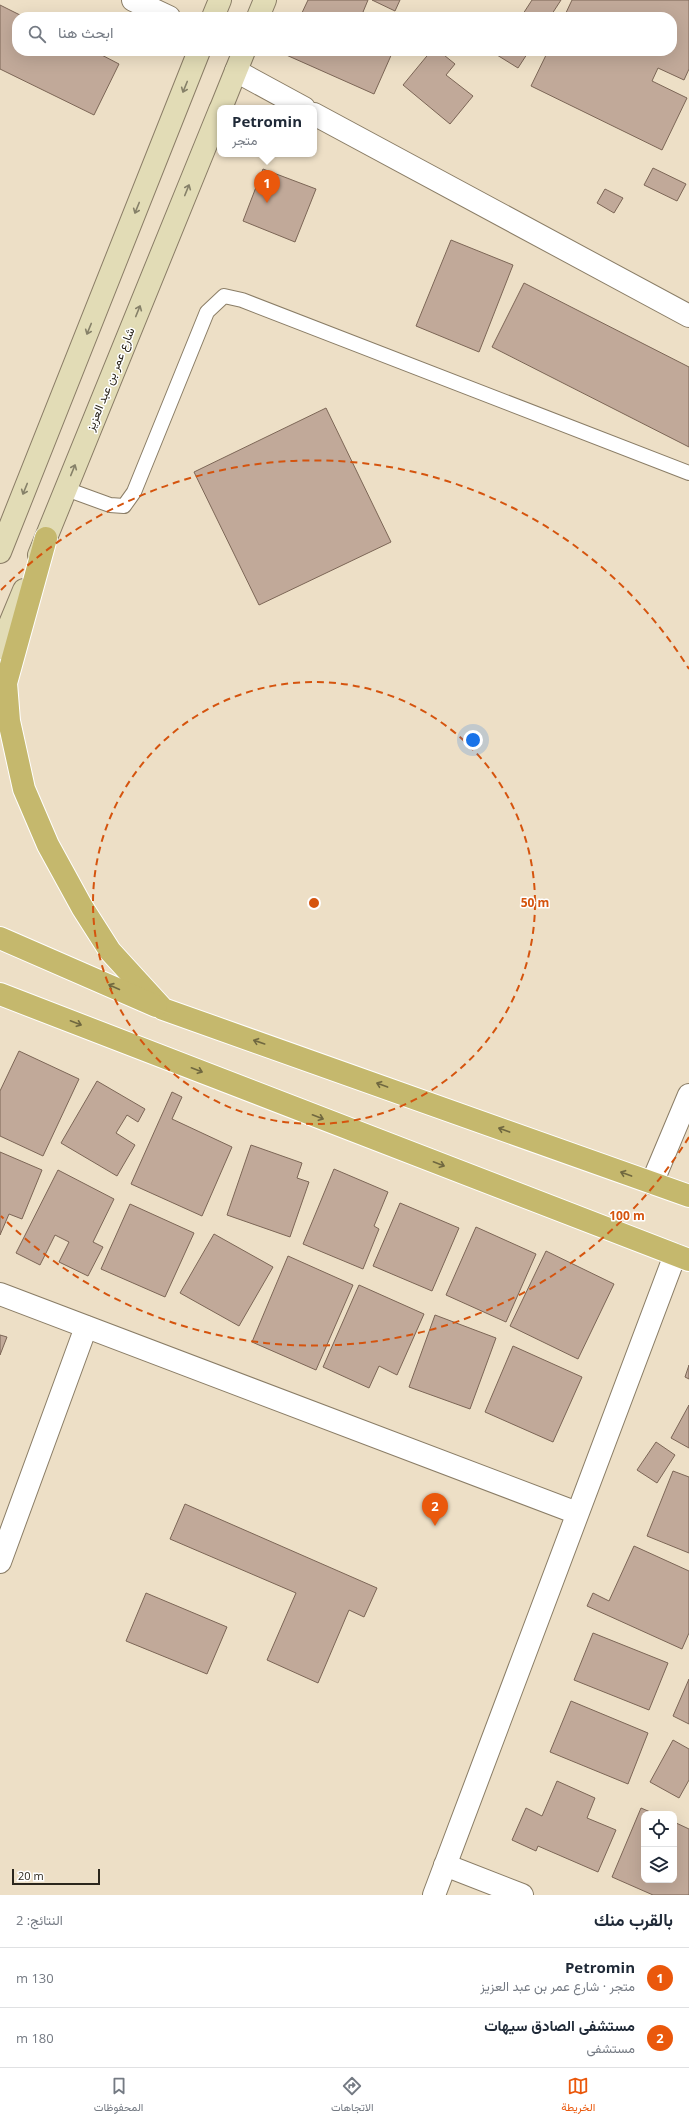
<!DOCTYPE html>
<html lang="ar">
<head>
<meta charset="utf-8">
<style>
	:root { --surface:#fff; --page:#f2f2f3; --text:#1f2937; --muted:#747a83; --line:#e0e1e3; --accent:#ea580c }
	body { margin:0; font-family:"Open Sans",Vazirmatn,sans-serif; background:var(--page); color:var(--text); direction:rtl }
	.controls { position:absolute; right:12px; bottom:12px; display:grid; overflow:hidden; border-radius:8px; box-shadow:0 4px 16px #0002 }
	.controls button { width:36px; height:36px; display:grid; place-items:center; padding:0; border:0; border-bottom:1px solid var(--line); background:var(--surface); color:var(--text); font:20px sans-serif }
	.scale { position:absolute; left:12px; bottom:10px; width:88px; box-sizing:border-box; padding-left:4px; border:2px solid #2b261c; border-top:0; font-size:11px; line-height:14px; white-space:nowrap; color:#2b261c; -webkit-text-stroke:3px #fff; paint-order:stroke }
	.you { position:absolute; left:473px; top:740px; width:14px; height:14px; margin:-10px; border:3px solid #fff; border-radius:50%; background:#1a73e8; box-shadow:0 0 0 6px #1a73e833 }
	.badge { display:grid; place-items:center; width:26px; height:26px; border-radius:50%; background:var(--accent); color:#fff; font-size:13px; font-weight:700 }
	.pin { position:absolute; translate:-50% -33px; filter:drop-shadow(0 1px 2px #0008) }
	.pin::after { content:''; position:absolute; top:21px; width:14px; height:12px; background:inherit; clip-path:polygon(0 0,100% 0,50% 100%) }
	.popup { position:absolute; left:217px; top:105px; width:100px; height:52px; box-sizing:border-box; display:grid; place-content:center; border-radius:8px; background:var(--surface); filter:drop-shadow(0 1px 3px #0005); font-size:13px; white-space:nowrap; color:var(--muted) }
	.popup b { font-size:15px; color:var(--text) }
	.popup::after { content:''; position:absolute; left:50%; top:100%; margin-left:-8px; border:8px solid transparent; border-top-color:var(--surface) }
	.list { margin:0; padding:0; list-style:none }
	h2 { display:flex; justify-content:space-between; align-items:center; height:52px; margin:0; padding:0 16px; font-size:17px }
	h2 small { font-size:13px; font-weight:400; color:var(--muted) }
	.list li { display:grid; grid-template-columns:26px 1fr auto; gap:12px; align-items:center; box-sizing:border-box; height:60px; padding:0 16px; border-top:1px solid var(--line) }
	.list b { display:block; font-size:15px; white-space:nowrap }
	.list p { margin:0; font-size:13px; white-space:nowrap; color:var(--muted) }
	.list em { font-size:13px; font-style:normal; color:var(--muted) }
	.icon { flex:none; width:22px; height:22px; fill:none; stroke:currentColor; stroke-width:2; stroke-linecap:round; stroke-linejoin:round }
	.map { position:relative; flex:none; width:689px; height:1895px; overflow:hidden; direction:ltr }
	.search { position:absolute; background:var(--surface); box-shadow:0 4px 16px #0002; left:12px; right:12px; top:12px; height:44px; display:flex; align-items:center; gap:10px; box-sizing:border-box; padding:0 14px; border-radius:16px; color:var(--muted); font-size:15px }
	.sheet { height:172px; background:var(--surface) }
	nav { display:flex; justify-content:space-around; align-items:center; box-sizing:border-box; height:56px; border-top:1px solid var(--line); background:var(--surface); font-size:11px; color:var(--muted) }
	nav a { display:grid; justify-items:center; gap:2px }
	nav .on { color:var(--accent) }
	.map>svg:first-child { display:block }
	.building { fill:#c1a999; stroke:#7c6656 }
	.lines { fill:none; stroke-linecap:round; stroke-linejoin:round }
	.lane-casing { stroke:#8a7d66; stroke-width:16 }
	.street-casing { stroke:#8a7d66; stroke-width:24 }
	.secondary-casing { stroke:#8a7d66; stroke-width:24 }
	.primary-casing { stroke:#fff; stroke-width:24 }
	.lane { stroke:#fff; stroke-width:14 }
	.street { stroke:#fff; stroke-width:22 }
	.secondary { stroke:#e2dcb6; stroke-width:22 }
	.primary { stroke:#c5b86d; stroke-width:22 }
	.oneway { stroke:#868169 }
	.oneway2 { stroke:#706840 }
	.ring { fill:none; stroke:#d5540e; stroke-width:2; stroke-dasharray:7 5 }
	.labels { text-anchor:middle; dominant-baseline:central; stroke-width:3; stroke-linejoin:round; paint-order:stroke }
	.street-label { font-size:12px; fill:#2b261c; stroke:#fff }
	.centre { fill:#d5540e; stroke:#fff; stroke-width:2 }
	.ring-label { font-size:12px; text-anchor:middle; font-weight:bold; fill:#d5540e; stroke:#fff; stroke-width:3; stroke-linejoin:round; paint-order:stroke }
</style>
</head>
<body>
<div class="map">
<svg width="689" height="1895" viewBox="0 0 689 1895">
	<rect width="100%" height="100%" fill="#eddfc6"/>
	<g class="building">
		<path d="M308,0H368L363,12L375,17H300Z"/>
		<path d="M372,0H400L395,11Z"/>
		<path d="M532,0H561L550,17H521Z"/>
		<path d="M572,0H689V69L684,80L658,68L652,81L687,98L662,150L531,86L548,51H672V17H564Z"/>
		<path d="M0,5L24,17H17V51H94L119,64L94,115L0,69Z"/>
		<path d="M285,51H393L374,94L284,54Z"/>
		<path d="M431,51H439L455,64L446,75L473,96L450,124L403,85Z"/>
		<path d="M500,51H529L518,68L497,55Z"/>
		<path d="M653,168L686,184L677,201L644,185Z"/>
		<path d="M263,169L316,189L295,242L243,221Z"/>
		<path d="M605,189L623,198L614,213L597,203Z"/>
		<path d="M451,240L513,265L479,352L416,326Z"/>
		<path d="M524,283L689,367V447L492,347Z"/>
		<path d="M326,408L391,542L259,605L194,472Z"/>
		<path d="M19,1051L79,1079L43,1156L0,1136V1091Z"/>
		<path d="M97,1081L145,1109L138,1122L127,1115L116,1133L135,1145L117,1176L61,1143Z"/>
		<path d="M172,1092L182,1097L172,1119L232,1147L202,1216L131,1184Z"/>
		<path d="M251,1145L302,1163L297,1178L309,1182L290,1237L227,1215Z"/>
		<path d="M0,1152L42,1170L22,1219L9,1214L0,1235Z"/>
		<path d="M334,1169L388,1192L374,1226L379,1229L363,1269L303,1244Z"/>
		<path d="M58,1170L114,1199L93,1242L103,1247L88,1276L59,1262L69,1242L55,1235L40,1265L16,1253Z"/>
		<path d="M400,1203L459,1228L432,1291L373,1266Z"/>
		<path d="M130,1204L194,1233L165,1297L101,1269Z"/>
		<path d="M476,1227L536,1254L506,1322L446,1295Z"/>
		<path d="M214,1234L273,1267L239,1326L180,1293Z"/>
		<path d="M546,1251L614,1284L578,1359L510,1326Z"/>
		<path d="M288,1256L353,1285L316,1370L252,1342Z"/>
		<path d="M359,1285L424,1314L397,1375L379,1366L369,1388L323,1367Z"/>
		<path d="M435,1315L496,1338L470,1409L409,1387Z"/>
		<path d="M0,1335L7,1337L0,1355Z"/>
		<path d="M513,1346L582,1377L553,1442L485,1412Z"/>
		<path d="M689,1365V1379L685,1377Z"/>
		<path d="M689,1405V1448L671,1438Z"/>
		<path d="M656,1442L675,1455L657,1483L637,1470Z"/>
		<path d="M673,1471L689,1477V1553L647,1536Z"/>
		<path d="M185,1504L377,1588L364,1617L349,1610L318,1683L267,1660L296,1593L170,1539Z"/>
		<path d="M634,1546L689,1571V1633L682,1649L587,1606L593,1593L609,1601Z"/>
		<path d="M146,1593L227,1627L207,1674L126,1641Z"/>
		<path d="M593,1633L668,1663L649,1710L574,1680Z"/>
		<path d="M689,1679V1724L673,1716Z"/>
		<path d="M571,1701L648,1733L628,1784L550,1752Z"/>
		<path d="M673,1740L689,1749V1780L679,1798L650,1782Z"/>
		<path d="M557,1781L595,1798L587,1818L616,1830L598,1872L538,1846L536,1851L512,1840L526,1808L542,1816Z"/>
		<path d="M641,1808L655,1814H644V1880H674V1822L689,1829V1895H653L612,1877Z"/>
	</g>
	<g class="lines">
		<defs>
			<path id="lane" d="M66,489L110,505L124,506L134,492L207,312L224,296L242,300L689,473"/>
			<g id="street">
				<path d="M133,0L169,17"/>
				<path d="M236,71L304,108"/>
				<path d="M314,114L689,316"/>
				<path d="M652,1183L689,1095"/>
				<path d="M0,1294L577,1513"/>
				<path d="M0,1562L86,1327"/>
				<path d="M445,1865L522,1895"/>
				<path d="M434,1895L675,1255"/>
			</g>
			<g id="secondary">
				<path d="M213,17L220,0"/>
				<path d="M258,17L265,0"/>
				<path d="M221,108L244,51"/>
				<path d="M0,552L199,51"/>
				<path d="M39,555L220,110"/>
				<path d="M0,648L24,590"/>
			</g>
			<g id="primary">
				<path d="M46,538L6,683L9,721L24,789L48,845L82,907L110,951L163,1009L689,1196"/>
				<path d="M0,938L156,1006"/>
				<path d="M0,994L689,1260"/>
			</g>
		</defs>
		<use href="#lane" class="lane-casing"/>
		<use href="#street" class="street-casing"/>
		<use href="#secondary" class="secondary-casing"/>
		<use href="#primary" class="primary-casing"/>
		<use href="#lane" class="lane"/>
		<use href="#street" class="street"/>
		<use href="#secondary" class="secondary"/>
		<use href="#primary" class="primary"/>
	</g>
	<defs><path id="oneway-shaft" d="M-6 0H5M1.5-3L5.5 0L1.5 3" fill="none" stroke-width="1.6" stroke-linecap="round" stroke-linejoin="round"/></defs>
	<g class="oneway">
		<use href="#oneway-shaft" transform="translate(185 87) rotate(112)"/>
		<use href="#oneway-shaft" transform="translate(187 190) rotate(-68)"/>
		<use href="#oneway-shaft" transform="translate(137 208) rotate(112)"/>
		<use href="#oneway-shaft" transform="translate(138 311) rotate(-68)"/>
		<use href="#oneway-shaft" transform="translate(89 329) rotate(112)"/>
		<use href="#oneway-shaft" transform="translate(73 470) rotate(-68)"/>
		<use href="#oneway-shaft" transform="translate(25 489) rotate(112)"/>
	</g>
	<g class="oneway2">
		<use href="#oneway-shaft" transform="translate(114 987) rotate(-156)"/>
		<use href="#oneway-shaft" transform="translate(76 1023) rotate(21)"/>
		<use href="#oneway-shaft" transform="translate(259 1042) rotate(-161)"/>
		<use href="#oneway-shaft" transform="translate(197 1070) rotate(21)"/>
		<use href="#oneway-shaft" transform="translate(382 1085) rotate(-160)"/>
		<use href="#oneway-shaft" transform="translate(318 1117) rotate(21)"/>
		<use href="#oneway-shaft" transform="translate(504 1130) rotate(-160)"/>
		<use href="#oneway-shaft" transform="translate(439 1164) rotate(21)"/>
		<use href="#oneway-shaft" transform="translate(626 1174) rotate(-160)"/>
	</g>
	<g class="ring">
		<circle cx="314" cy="903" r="221"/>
		<path d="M689 1137A442 442 0 0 1 1 1216M1 590A442 442 0 0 1 689 669"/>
	</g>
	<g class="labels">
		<g class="street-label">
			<text transform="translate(110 379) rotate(-68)">شارع عمر بن عبد العزيز</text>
		</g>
	</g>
	<circle cx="314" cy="903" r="6" class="centre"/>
	<g class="ring-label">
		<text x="535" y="907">50 m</text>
		<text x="627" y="1220">100 m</text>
	</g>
</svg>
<div class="controls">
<button><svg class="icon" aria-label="locate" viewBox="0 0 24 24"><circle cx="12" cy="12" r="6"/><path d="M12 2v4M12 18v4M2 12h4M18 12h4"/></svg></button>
<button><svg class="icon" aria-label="layers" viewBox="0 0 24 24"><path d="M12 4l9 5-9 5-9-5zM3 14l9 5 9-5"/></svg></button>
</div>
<div class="scale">20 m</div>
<div class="you"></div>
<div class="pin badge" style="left:267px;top:203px">1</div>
<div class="popup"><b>Petromin</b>متجر</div>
<div class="pin badge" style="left:435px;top:1526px">2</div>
<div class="search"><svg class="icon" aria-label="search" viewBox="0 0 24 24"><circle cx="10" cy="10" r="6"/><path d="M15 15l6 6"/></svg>ابحث هنا</div>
</div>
<section class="sheet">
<h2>بالقرب منك<small>النتائج: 2</small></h2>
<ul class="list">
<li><span class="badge">1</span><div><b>Petromin</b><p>متجر · شارع عمر بن عبد العزيز</p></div><em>130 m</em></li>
<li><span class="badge">2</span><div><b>مستشفى الصادق سيهات</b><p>مستشفى</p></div><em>180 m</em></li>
</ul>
</section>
<nav>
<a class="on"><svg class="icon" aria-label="map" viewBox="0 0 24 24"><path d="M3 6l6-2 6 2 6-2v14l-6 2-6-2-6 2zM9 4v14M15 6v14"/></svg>الخريطة</a>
<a><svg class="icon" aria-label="directions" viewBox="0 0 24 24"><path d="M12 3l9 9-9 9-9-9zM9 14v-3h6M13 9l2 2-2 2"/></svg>الاتجاهات</a>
<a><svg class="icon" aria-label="saved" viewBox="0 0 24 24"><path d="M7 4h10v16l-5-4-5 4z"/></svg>المحفوظات</a>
</nav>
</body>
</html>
